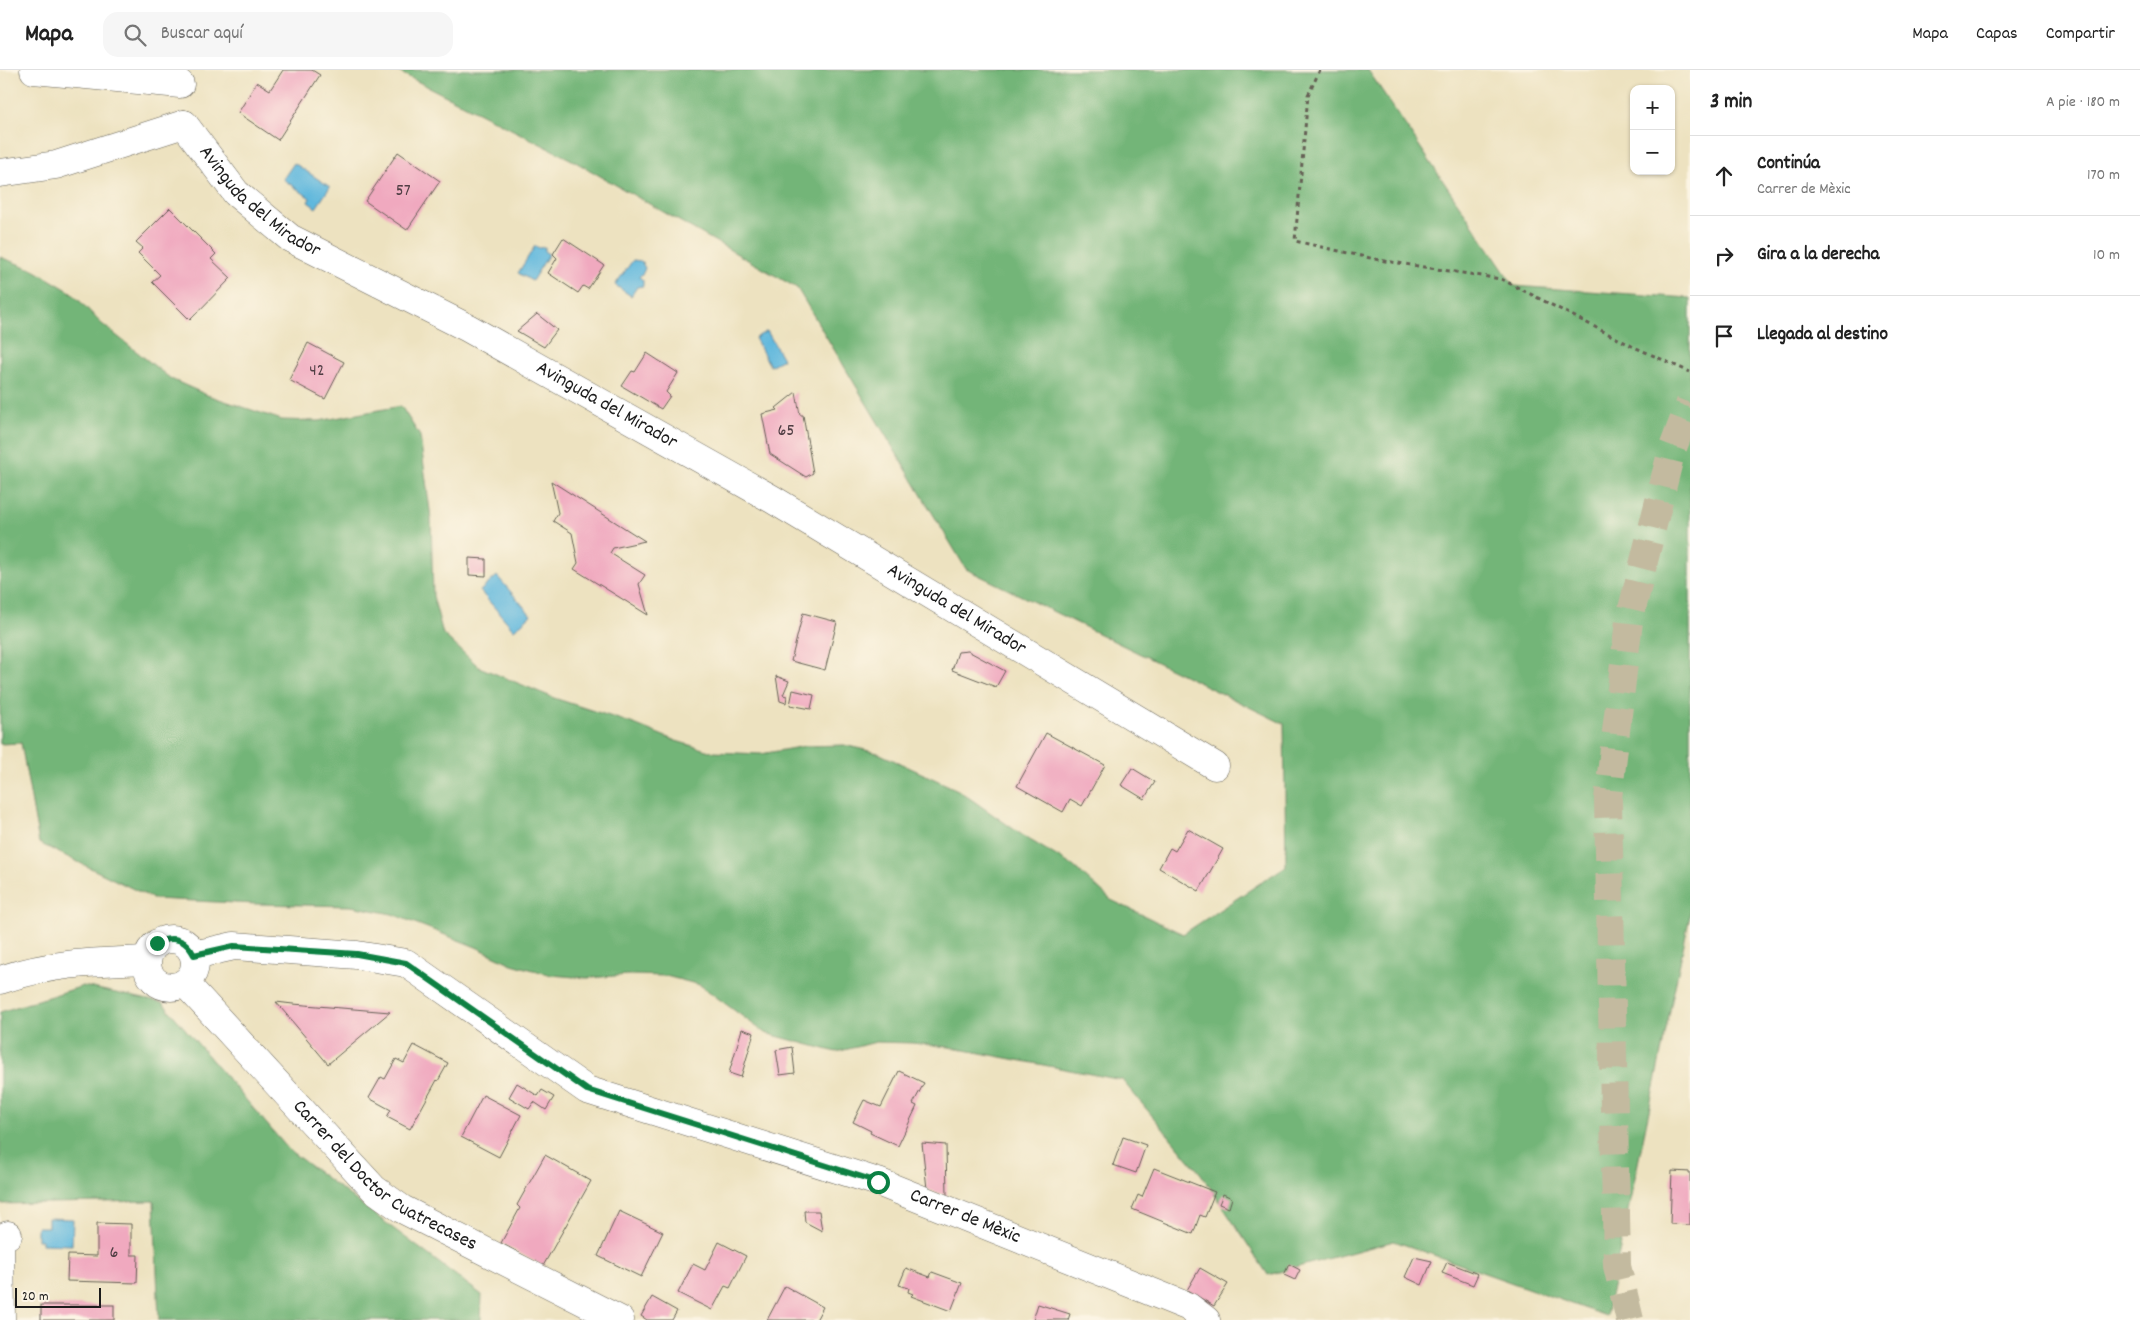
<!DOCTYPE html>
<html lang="es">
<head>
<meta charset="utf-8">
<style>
	:root { --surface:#fff; --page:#f6f6f6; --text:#222; --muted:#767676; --line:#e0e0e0 }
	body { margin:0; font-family:Dekko,sans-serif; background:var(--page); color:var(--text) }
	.controls { position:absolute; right:15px; top:15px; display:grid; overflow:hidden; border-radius:10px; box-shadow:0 1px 4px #0004 }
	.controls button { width:45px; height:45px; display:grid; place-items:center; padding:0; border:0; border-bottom:1px solid var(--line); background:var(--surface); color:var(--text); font:25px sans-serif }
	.scale { position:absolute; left:15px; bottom:12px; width:86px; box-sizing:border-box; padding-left:5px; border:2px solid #1c1c1c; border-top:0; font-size:14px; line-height:18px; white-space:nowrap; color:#1c1c1c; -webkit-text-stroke:4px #fcf5e5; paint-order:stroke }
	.stop { position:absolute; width:15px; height:15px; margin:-11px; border:4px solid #0b8043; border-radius:50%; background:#fff }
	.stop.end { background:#0b8043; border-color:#fff; box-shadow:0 1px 5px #0008 }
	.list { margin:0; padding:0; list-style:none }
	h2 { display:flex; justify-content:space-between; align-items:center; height:65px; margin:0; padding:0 20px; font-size:21px }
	h2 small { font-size:16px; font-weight:400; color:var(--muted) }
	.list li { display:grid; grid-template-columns:32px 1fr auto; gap:15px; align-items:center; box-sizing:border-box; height:80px; padding:0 20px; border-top:1px solid var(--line) }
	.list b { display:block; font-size:19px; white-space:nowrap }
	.list p { margin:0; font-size:16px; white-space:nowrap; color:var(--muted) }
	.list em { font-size:16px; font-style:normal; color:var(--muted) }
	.icon { flex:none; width:28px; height:28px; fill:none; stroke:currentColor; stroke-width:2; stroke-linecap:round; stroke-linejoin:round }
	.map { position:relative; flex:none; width:1690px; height:1250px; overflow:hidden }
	header { display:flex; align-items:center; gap:30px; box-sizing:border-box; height:70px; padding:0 25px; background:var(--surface); border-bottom:1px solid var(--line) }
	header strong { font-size:24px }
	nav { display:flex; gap:28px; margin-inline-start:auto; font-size:18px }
	.search { width:350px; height:45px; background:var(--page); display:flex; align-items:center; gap:12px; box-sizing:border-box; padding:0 18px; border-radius:15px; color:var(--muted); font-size:19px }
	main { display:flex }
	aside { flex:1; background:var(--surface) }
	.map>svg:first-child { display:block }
	.forest { fill:#73b578; stroke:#48684a }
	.water { fill:#60b8dd; stroke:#3e6a7c }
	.building { fill:#f0a9bf }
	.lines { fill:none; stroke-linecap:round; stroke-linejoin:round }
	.highway-tunnel { stroke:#c3ba9f; stroke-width:28; stroke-dasharray:28 14; stroke-linecap:butt }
	.minor-casing { stroke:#656155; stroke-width:29 }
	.path { stroke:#656155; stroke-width:3; stroke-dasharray:4 4; stroke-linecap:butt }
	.minor { stroke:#fff; stroke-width:28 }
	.route { stroke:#0b8043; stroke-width:6 }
	.labels { text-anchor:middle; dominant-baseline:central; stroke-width:5; stroke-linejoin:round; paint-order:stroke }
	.number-label { font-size:18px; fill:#513f45 }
	.street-label { font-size:20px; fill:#1c1c1c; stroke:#fcf5e5 }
</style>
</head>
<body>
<header>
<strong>Mapa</strong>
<div class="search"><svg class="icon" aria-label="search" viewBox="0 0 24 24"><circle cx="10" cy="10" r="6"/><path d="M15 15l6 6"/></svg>Buscar aquí</div>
<nav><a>Mapa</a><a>Capas</a><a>Compartir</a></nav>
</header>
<main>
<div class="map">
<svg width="1690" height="1250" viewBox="0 0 1690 1250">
	<rect width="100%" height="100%" fill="#fcf5e5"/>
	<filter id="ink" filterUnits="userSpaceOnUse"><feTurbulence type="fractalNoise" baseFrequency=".02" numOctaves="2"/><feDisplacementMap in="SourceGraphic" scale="10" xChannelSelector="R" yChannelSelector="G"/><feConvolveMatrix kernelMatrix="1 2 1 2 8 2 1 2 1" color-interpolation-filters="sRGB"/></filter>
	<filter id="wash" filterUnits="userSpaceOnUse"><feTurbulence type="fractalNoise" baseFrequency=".0096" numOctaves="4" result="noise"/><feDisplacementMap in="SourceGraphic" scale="20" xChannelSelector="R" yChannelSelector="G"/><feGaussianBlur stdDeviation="1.12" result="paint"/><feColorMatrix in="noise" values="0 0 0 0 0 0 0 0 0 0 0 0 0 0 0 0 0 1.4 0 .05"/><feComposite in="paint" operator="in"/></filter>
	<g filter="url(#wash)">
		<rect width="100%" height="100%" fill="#ede2c0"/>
		<g class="forest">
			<path d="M395,0H1368L1514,216L1690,228V845L1606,1246L1394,1171L1268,1205L1201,1104L1122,1010L949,977L912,973L876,972L836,982L765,963L700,915L666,906L629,905L587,908L551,905L512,894L476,877L392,844L351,836L256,834L154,829L39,773L21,673L0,674V187L34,200L71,222L102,254L171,309L207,325L282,350L319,351L401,336L420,366L431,448L433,526L443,564L479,597L554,628L634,654L676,671L713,682L761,684L805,676L844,675L878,683L958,720L1025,767L1073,796L1111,830L1183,864L1286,796L1284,654L966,499L797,218L572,90Z"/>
			<path d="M83,916L163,933L289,1080L482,1225L481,1250H159L154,1131L0,1134V942Z"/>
		</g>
		<g class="water">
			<path d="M294,93L330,117L316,138L308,132L310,128L283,109Z"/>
			<path d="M535,176L539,178L545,177V182L549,184L532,211L518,203Z"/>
			<path d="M633,190L641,191L645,198L643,203L639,207L643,210V216L637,217L631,226L615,215Z"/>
			<path d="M767,261L783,289L770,296L755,268Z"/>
			<path d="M497,506L531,545L514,560L480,521Z"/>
			<path d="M48,1148L73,1149L72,1175L42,1174V1170H37V1157H48Z"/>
		</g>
		<g id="blocks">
			<g class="building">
				<path d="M283,0H312L320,5L278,70L238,43L257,12L270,20Z"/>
				<path d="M398,82L440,111L407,160L365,131Z"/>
				<path d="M170,138L216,184L211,189L231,208L190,250L152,212L160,205L138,183L143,178L136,172Z"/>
				<path d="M563,168L604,195L588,219L583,216L578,223L548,203L557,188L553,184Z"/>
				<path d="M537,244L557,260L544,277L517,261Z"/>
				<path d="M308,273L344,292L325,329L289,310Z"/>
				<path d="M647,283L678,303L666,322L670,326L661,339L622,316L632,301L635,302Z"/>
				<path d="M796,322L800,345H803L813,403L806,407L770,384L762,344L778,340L776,338Z"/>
				<path d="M551,411L645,471L613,478L610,483L645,505L639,514L648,545L574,499L578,493L572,463L553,451L558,443Z"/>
				<path d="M469,488L486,489V506L469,505Z"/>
				<path d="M803,543L837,552L825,600L791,591Z"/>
				<path d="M968,581L1005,601L996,617L952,600L958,582Z"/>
				<path d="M776,606L789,611L783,625L787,626L786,633L780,631Z"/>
				<path d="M793,620L814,625L811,639L790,635Z"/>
				<path d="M1046,663L1105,695L1082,736L1070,729L1063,742L1017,716Z"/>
				<path d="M1132,698L1155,712L1144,729L1121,715Z"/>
				<path d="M1188,759L1223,779L1199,821L1159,798L1170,778L1175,781Z"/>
				<path d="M276,932L293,934L390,942L328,994Z"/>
				<path d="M742,959L754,963L741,1007L729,1003Z"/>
				<path d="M414,975L448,993L438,1011L437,1010L410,1059L387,1047L391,1040L369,1028L381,1007L385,1009L396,989L404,993Z"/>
				<path d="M792,977L795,1003L780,1005L776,980Z"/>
				<path d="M899,1001L924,1013L913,1034L917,1036L898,1076L870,1063L871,1061L853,1052L864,1030L881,1037Z"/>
				<path d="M517,1013L538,1026L542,1020L554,1027L546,1040L534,1032L529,1039L509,1027Z"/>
				<path d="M483,1025L521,1045L499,1087L461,1067Z"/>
				<path d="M1123,1067L1146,1075L1136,1103L1113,1095Z"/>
				<path d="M922,1073L946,1075L947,1126L927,1119Z"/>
				<path d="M545,1085L591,1111L543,1196L501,1173L520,1138L517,1135Z"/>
				<path d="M1154,1098L1215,1122L1205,1147L1200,1145L1193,1164L1132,1139L1138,1125L1142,1127Z"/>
				<path d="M1672,1101L1690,1102V1155L1670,1154Z"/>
				<path d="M1223,1124L1232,1128L1229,1138L1219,1134Z"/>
				<path d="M619,1141L663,1162L641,1207L598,1186Z"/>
				<path d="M804,1141H819L822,1161L805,1152Z"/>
				<path d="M97,1153L131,1154V1185H138L137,1213L67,1211L68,1185L97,1186Z"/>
				<path d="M719,1172L746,1186L730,1218L725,1216L712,1240L678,1223L693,1194L705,1200Z"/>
				<path d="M1414,1187L1432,1191L1422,1215L1405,1207Z"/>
				<path d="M1447,1192L1478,1204L1473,1215L1442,1203Z"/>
				<path d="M1289,1194L1300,1200L1295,1210L1284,1205Z"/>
				<path d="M906,1198L930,1207L932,1202L962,1213L951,1241L911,1226L913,1224L908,1222L909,1218L899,1215Z"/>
				<path d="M1200,1198L1228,1214L1214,1236L1187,1220Z"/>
				<path d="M785,1216L823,1237L816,1250H767Z"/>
				<path d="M652,1227L677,1241L672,1250H647L641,1246Z"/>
				<path d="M1038,1234L1070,1244L1068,1250H1033Z"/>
				<rect x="41" y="1235" width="73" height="15"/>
			</g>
		</g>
	</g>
	<g filter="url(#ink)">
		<use href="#blocks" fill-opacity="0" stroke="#656155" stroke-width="1"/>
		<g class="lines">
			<path class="highway-tunnel" d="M1630,1250L1617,1196L1608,729L1629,551L1671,383L1690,333"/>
			<defs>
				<g id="minor">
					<path d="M34,0L180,14"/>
					<path id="s1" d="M184,54L236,123L290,168L468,258L772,429L1215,696"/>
					<path d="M0,103L56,95L184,54"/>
					<circle cx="171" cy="893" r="24"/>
					<path id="s2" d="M194,885L234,876L357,885L406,893L587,1020L878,1112L1189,1237L1206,1250"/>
					<path d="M0,910C51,893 93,892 146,890"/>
					<path id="s3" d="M185,913L374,1119L402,1139L620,1250"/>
					<path d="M1,1250L0,1169L8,1165"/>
				</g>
			</defs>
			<use href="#minor" class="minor-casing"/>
			<path class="path" d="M1320,0L1308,25L1295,171L1379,190L1501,209L1632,276L1690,302"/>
			<use href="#minor" class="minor"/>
		</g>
	</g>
	<g class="lines" filter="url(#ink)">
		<path class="route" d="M157,873C173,865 186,869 194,885L234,876L357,884L406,893L587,1020L878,1112"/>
	</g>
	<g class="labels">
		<g class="number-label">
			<text x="403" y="121">57</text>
			<text x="317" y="301">42</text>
			<text x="786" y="361">65</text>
			<text x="114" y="1183">6</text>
		</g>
		<g class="street-label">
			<text stroke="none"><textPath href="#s1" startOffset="110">Avinguda del Mirador</textPath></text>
			<text stroke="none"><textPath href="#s1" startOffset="515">Avinguda del Mirador</textPath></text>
			<text stroke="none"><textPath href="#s1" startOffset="920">Avinguda del Mirador</textPath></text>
			<text stroke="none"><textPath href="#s3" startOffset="280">Carrer del Doctor Cuatrecases</textPath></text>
			<text stroke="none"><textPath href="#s2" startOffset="834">Carrer de Mèxic</textPath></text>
		</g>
	</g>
</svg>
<div class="controls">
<button>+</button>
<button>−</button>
</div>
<div class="scale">20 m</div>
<div class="stop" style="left:878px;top:1112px"></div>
<div class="stop end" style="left:157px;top:873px"></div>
</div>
<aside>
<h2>3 min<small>A pie · 180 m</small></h2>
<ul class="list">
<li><svg class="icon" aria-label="ahead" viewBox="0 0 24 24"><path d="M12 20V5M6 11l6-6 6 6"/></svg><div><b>Continúa</b><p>Carrer de Mèxic</p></div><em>170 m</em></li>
<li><svg class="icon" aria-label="right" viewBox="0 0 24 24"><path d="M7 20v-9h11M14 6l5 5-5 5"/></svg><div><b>Gira a la derecha</b></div><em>10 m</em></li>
<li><svg class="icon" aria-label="arrive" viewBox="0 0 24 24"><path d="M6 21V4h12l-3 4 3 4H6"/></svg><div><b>Llegada al destino</b></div></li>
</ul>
</aside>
</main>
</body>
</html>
